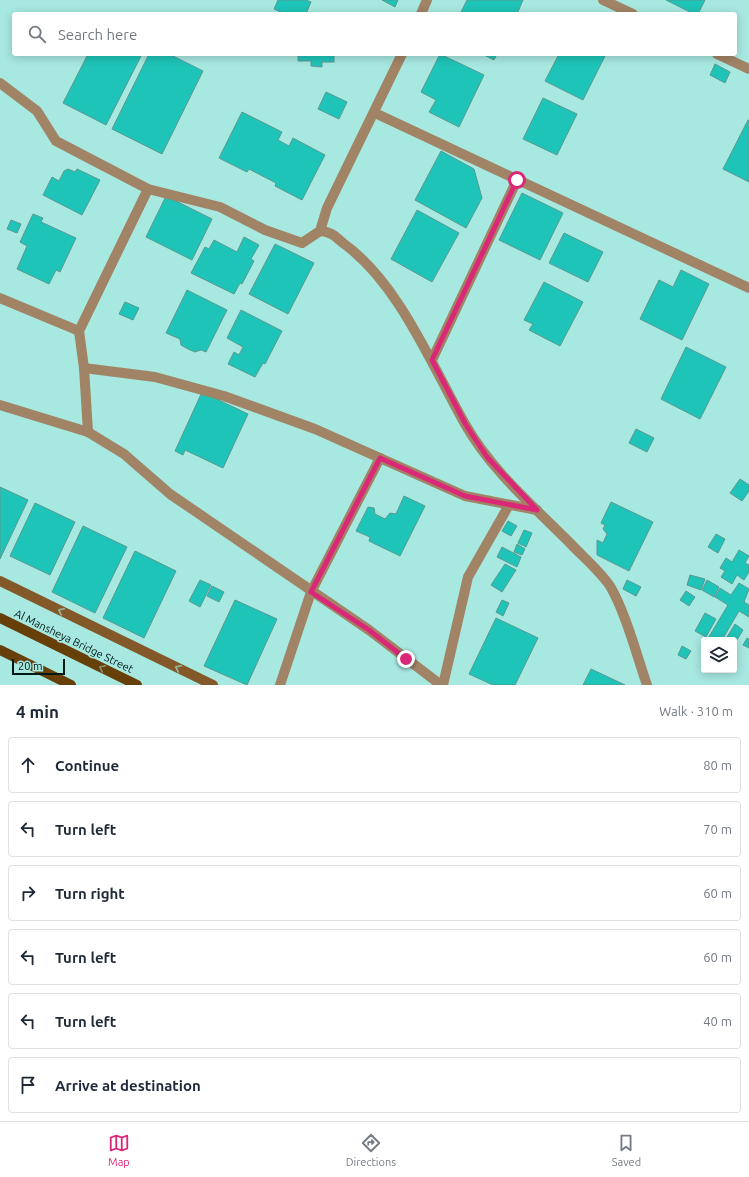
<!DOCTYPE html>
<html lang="en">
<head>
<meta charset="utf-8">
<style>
	:root { --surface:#fff; --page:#f2f2f3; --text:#1f2937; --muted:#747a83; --line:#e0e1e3; --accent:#db2777 }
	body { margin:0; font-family:Ubuntu,sans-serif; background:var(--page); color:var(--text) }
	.controls { position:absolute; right:12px; bottom:12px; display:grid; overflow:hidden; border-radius:4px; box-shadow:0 2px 10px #0003 }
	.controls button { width:36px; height:36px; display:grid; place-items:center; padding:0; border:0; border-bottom:1px solid var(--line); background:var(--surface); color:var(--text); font:20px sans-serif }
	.scale { position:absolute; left:12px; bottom:10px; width:53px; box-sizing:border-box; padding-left:4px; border:2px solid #001816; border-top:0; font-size:11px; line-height:14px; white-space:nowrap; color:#001816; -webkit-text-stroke:3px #a7e8e0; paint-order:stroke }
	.stop { position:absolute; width:12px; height:12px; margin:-9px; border:3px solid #db2777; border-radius:50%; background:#fff }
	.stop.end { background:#db2777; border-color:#fff; box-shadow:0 1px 4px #0008 }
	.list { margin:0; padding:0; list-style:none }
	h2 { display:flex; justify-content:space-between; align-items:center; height:52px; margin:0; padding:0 16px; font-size:17px }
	h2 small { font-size:13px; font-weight:400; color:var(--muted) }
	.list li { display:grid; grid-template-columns:26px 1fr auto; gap:12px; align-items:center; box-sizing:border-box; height:56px; margin:0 8px 8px; padding:0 8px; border:1px solid var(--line); border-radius:4px }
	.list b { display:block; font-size:15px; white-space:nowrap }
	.list em { font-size:13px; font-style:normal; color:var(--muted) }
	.icon { flex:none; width:22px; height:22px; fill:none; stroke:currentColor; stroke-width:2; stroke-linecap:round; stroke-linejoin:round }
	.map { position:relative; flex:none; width:749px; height:685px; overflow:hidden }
	.search { position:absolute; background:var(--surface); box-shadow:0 2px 10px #0003; left:12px; right:12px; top:12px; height:44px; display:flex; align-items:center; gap:10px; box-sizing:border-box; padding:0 14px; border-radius:4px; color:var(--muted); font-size:15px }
	.sheet { height:436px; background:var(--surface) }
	nav { display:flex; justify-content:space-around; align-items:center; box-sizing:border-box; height:56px; border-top:1px solid var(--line); background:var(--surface); font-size:11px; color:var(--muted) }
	nav a { display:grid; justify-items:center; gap:2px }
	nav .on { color:var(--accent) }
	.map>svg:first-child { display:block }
	.building { fill:#1fc4b8; stroke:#5a9992 }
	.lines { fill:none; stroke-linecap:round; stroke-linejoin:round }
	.street { stroke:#a18365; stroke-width:10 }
	.secondary { stroke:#845929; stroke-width:10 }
	.primary { stroke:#673f08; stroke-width:10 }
	.oneway { stroke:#9bb6a0 }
	.oneway2 { stroke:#879474 }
	.route { stroke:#db2777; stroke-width:5 }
	.labels { text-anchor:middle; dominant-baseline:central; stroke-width:3.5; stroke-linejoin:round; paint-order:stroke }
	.street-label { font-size:11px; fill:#001816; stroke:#a7e8e0 }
</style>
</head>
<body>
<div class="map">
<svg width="749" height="685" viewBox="0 0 749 685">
	<rect width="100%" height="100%" fill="#a7e8e0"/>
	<g class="building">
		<path d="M278,0H306L311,2L306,14H285L274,9Z"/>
		<path d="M382,0H398L395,7Z"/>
		<path d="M467,0H523L517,14H460Z"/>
		<path d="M666,0H705L698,14H694Z"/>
		<path d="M88,54H142L106,125L63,103Z"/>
		<path d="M149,54H169L203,71L162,154L112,129Z"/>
		<path d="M298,54H334V62H322V67L311,66V61H298Z"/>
		<path d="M440,54L484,75L459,127L429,112L436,100L421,92Z"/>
		<path d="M482,54H497L494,60Z"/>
		<path d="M559,54H606L583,100L545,81Z"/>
		<path d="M715,64L730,72L725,83L710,75Z"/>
		<path d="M326,92L347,102L339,119L318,109Z"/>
		<path d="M543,98L577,114L557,155L523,139Z"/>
		<path d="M242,112L282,132L278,140L289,146L293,138L325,155L302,200L275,186L276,183L249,169L247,172L219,158Z"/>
		<path d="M748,120H749V182L723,169Z"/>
		<path d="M441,151L474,169L482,198L466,228L415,200Z"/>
		<path d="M68,169L75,172L77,169L100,180L82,215L43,195L52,177L59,181L64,171Z"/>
		<path d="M522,193L563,213L540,260L499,240Z"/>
		<path d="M166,196L212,219L192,260L146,237Z"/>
		<path d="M417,210L459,233L432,282L391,259Z"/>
		<path d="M33,214L43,218L41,222L76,238L60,272L56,270L49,284L17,269L27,246L20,242Z"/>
		<path d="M11,220L21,224L17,233L7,229Z"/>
		<path d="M564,233L603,252L588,282L549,263Z"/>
		<path d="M244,237L259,245L251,259L254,261L242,284L240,283L234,294L191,273L205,247L209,249L214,240L237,252Z"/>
		<path d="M275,244L314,263L288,314L249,294Z"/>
		<path d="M681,270L709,284L682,340L640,319L659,280L673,287Z"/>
		<path d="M544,282L583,302L560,346L529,330L533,324L524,320Z"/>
		<path d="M187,290L227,310L206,352L201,350L195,352L188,349L181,345L180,339L166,333Z"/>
		<path d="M125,302L139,308L133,320L119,314Z"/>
		<path d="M241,310L282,331L265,364L263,363L255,377L228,364L234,352L239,355L243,347L227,338Z"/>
		<path d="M686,347L726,367L700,419L661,399Z"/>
		<path d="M202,392L248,414L223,468L185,450L183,455L175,451Z"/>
		<path d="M636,429L654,438L647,452L629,443Z"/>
		<path d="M740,479L749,485V491L742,501L730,493Z"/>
		<path d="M0,487L28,500L0,559Z"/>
		<path d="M404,496L425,506L400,556L369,541L370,537L356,531L368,507L374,508L375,514L385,519L390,513L396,514Z"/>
		<path d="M611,502L653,522L629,571L597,555V540L603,543L607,534L603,529L605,525L601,523Z"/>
		<path d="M35,503L75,522L50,575L10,556Z"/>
		<path d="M508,521L517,526L511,536L502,531Z"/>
		<path d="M83,526L127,547L95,613L52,592Z"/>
		<path d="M524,530L532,533L526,547L518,543Z"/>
		<path d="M716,534L725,539L718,553L708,547Z"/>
		<path d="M517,544L525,549L522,555L514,552Z"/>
		<path d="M502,547L521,557L517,567L497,557Z"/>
		<path d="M739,550L749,556L745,563L749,565V572L744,580L737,575L732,584L721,577L725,571L720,568L726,558L732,562Z"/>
		<path d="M135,551L176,571L144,638L103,618Z"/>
		<path d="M505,564L516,570L502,592L491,585Z"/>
		<path d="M690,575L705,579L701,590L687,585Z"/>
		<path d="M200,580L211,585L200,607L189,601Z"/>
		<path d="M627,580L641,587L636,596L623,589Z"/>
		<path d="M707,580L719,587L714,597L702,590Z"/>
		<path d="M739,583L749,589L744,602L749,605V617L739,611L722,640H707L728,605L715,597L720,588L731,595Z"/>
		<path d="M212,586L224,592L219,602L207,596Z"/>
		<path d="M686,591L695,597L689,606L680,600Z"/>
		<path d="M235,600L277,619L247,685L204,666Z"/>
		<path d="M502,600L509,603L503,616L496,612Z"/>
		<path d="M705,613L716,619L706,637L695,631Z"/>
		<path d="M496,618L538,638L515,685H493L469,674Z"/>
		<path d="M735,624L743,630L735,643L734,640L727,637Z"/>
		<path d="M747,638L749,639V648L743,645Z"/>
		<path d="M682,646L691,651L686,659L678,655Z"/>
		<path d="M591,669L625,685H583Z"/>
	</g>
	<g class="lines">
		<g class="street">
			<path d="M603,0L633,14"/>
			<path d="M421,14L427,0"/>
			<path d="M717,54L749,69"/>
			<path d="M0,83L37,111L56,141L148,189L220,207L265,230L302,243L320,231L327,208L402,54"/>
			<path d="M375,113L749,288"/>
			<path d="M320,231C330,231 336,237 343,243C399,283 432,366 465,424C491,470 532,505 569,542C582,556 599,570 610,586C625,611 637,656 647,685"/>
			<path d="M0,298L79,331"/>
			<path d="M432,360L517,180"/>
			<path d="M84,368L155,377L224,396L315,429L465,496L537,510"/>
			<path d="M0,405L88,432L124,454L170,494L369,630L441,685"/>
			<path d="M88,432L84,368L79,331L148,189"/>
			<path d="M280,685L311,592L380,458"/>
			<path d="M443,685L468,577L509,505"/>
		</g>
		<path class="secondary" d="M0,581L213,685"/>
		<g class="primary">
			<path d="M0,618L137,685"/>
			<path d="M0,650L71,685"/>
		</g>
	</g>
	<defs><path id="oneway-chevron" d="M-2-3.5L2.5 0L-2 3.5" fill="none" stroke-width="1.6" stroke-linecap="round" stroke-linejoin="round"/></defs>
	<g class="oneway">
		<use href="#oneway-chevron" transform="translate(61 611) rotate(-154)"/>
		<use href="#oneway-chevron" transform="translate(178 668) rotate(-154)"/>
	</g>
	<use class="oneway2" href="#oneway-chevron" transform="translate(102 668) rotate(-155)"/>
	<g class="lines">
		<path class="route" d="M406,659L369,630L311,592L380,458L465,496L537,510L487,457L466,425L432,360L517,180"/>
	</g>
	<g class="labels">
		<g class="street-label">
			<text transform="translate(74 641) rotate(26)">Al Mansheya Bridge Street</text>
		</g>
	</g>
</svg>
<div class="controls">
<button><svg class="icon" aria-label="layers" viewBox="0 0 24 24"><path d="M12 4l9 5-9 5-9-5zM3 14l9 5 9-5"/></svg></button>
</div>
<div class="scale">20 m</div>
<div class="stop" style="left:517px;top:180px"></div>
<div class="stop end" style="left:406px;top:659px"></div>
<div class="search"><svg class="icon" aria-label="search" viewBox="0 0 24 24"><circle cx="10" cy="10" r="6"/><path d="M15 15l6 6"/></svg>Search here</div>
</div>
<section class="sheet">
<h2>4 min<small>Walk · 310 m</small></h2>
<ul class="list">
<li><svg class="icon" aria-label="ahead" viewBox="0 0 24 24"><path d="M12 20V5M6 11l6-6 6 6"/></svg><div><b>Continue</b></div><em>80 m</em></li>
<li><svg class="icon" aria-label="left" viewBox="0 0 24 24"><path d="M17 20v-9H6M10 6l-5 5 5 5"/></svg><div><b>Turn left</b></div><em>70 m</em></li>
<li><svg class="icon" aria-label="right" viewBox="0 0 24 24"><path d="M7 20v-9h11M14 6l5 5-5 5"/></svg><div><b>Turn right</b></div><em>60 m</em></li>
<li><svg class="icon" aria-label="left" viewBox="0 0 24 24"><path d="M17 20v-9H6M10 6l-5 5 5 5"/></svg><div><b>Turn left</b></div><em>60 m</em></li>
<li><svg class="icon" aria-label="left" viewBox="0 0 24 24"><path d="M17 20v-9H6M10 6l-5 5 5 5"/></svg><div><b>Turn left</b></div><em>40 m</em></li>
<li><svg class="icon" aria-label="arrive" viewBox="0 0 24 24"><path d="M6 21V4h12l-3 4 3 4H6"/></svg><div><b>Arrive at destination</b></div></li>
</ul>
</section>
<nav>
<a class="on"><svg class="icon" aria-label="map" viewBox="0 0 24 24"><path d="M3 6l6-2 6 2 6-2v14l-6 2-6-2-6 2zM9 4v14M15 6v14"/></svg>Map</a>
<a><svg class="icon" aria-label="directions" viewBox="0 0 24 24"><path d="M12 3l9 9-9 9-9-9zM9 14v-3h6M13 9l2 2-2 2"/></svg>Directions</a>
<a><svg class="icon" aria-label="saved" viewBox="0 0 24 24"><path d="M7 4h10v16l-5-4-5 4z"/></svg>Saved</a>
</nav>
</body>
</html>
